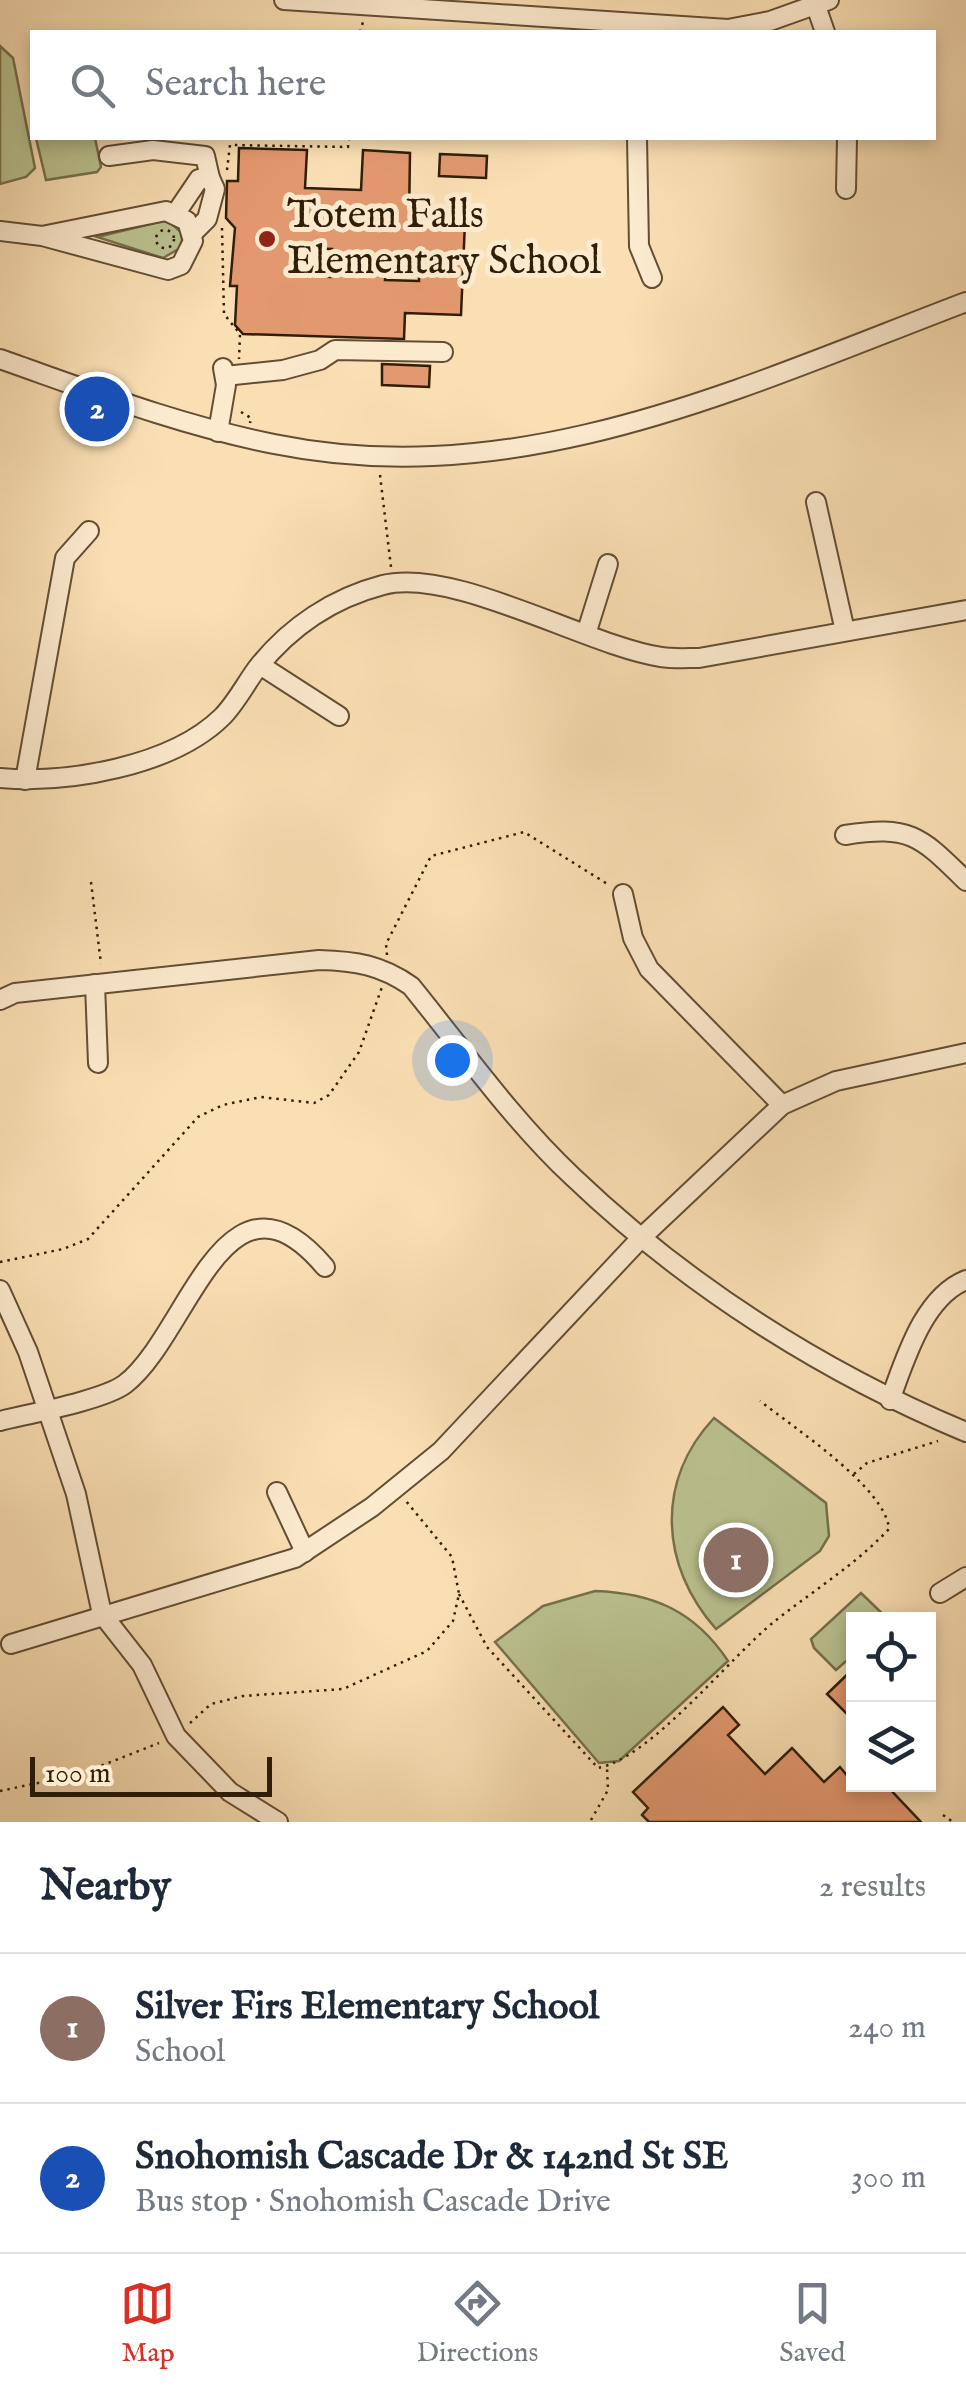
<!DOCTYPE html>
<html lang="en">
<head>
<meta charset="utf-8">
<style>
	:root { --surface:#fff; --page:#f6f6f7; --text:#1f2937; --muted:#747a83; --line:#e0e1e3; --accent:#d93025 }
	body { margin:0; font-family:"IM FELL English",serif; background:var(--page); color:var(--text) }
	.controls { position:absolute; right:30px; bottom:30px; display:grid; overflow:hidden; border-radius:0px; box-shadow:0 5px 15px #0003 }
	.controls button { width:90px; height:90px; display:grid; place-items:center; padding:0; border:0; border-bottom:2px solid var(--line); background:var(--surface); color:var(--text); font:50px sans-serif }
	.scale { position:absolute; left:30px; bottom:25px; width:242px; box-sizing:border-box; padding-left:10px; border:5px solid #311e08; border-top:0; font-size:28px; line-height:35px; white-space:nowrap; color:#311e08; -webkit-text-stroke:8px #fceace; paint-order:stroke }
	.you { position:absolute; left:452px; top:1060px; width:35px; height:35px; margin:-25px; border:8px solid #fff; border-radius:50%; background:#1a73e8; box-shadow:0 0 0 15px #1a73e833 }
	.badge { display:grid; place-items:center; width:65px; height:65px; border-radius:50%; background:var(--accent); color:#fff; font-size:32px; font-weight:700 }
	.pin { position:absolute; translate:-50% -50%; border:5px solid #fff; box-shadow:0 2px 10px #0006 }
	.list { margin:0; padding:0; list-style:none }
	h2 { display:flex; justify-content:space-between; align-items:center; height:130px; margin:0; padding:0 40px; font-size:42px }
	h2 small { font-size:32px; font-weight:400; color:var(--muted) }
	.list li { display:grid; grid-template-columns:65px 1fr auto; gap:30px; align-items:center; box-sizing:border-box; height:150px; padding:0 40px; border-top:2px solid var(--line) }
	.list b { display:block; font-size:38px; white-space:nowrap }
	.list p { margin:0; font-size:32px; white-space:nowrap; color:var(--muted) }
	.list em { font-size:32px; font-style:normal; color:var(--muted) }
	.icon { flex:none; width:55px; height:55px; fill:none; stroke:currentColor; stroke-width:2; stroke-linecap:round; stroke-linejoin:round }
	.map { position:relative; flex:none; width:966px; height:1822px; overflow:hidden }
	.search { position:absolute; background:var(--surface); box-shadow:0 5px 15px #0003; left:30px; right:30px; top:30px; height:110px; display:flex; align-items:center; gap:25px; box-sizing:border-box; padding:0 35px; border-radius:0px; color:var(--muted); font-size:38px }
	.sheet { height:430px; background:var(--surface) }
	nav { display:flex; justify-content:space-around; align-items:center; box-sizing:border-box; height:140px; border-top:2px solid var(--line); background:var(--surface); font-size:28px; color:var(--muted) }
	nav a { display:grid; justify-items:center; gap:5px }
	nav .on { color:var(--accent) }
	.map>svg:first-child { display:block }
	.green { fill:#bac290; stroke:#76704c; stroke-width:2.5 }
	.building { fill:#e39970; stroke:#311e08; stroke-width:2.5; fill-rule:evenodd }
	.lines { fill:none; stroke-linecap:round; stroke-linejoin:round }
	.minor-casing { stroke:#634e33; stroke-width:22 }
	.path { stroke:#311e08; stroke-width:2.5; stroke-dasharray:2.5 5; stroke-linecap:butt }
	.minor { stroke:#fceace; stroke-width:18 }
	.poi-dot { fill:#8f2418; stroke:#fceace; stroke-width:4 }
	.labels { text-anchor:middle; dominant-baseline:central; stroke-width:10; stroke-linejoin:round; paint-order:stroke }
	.poi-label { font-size:40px; fill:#311e08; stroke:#fceace; text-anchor:start }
</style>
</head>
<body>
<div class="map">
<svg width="966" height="1822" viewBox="0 0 966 1822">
	<rect width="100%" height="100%" fill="#fadfb4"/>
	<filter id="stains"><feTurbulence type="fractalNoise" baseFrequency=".002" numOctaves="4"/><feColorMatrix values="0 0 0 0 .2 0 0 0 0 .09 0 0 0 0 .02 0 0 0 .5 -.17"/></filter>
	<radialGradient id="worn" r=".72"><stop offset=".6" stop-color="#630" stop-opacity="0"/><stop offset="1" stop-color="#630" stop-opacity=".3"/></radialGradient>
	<g class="green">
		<path d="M0,46L13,58L35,168L26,177L0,184Z"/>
		<path d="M36,138H95L101,167L97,172L46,180Z"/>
		<path d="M167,220L182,233V247L163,258L97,237Z"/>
		<path d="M714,1418L826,1503L829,1536L820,1551L716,1629C660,1566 655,1481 714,1418Z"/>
		<path d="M595,1591C653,1593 695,1611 728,1661L619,1761L599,1763L495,1642L543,1606Z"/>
		<path d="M861,1593L888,1619L854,1620L853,1655L836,1670L814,1648L811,1639Z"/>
	</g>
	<g class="building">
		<path d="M239,148L307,150L305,188L361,190L363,150L410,153L409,220L465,222L461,315L405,313L404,339L243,334L235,325L237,286H230L235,228L226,218L227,181H238ZM296,248L332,249L331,277L295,276ZM386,252L419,253V281L385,280Z"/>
		<path d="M440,154L487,156L486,178L439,176Z"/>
		<path d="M382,364L430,366L429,387L382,385Z"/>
		<path d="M854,1668V1721L827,1694Z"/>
		<path d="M723,1707L739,1725L728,1735L765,1774L792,1748L824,1782L840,1767L854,1784H885L921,1822H649L642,1815L648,1808L633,1792Z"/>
	</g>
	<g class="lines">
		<defs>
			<g id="minor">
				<path d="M284,0L728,29L770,21L829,0"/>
				<path d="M816,6L825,32"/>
				<path d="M637,138L639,246L652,278"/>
				<path d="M109,156L153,150L205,156L210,178"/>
				<path d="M846,189L847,138"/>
				<path d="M176,213L199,179L210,178L215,189L207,219L192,234"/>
				<path d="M0,231L42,236L168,270L181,265L193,241L187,221L166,211L42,236"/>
				<path d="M0,359C91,391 179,425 274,444C520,494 742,387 966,302"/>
				<path d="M225,376L283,370L320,360L335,350L443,352"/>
				<path d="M218,432L226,385L223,368"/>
				<path d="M816,502L845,631"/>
				<path d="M587,631L608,564"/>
				<path d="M260,665L339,716"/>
				<path d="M0,778C68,784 172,766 222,717C236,703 246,683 258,667C290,627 333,598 383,585C454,567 588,646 661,657C673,659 687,658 699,658L966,610"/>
				<path d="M25,780L65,558L89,531"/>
				<path d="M845,835C911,825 920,836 966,881"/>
				<path d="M623,894L633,938L649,969L782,1105"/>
				<path d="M95,984L98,1063"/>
				<path d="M0,1000L15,993L319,960C356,961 381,965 411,986C463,1050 513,1121 573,1177C686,1285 822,1372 966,1432"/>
				<path d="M0,1290L28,1352L76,1494L102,1614L142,1665L176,1736L230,1792L278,1822"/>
				<path d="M890,1400C905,1360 923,1297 966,1280"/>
				<path d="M0,1421C28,1414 104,1400 125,1384C189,1335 225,1149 325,1267"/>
				<path d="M277,1492L305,1552"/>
				<path d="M940,1593L966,1577"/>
				<path d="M11,1644L295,1558L372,1507L441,1451L641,1238L782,1105L836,1081L966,1053"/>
			</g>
		</defs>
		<use href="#minor" class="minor-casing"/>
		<g class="path">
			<path d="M360,32L363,22"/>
			<path d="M227,170L230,145L348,147L349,138"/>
			<path d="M222,228L224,314L240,334L239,359"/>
			<circle cx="165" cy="239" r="9"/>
			<path d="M241,412L251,418L250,423"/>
			<path d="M380,475L391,567"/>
			<path d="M91,882L101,964"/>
			<path d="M387,955L386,944L431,856L524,832L609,885"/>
			<path d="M0,1262L63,1249L88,1239L198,1117L223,1105L261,1097L314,1103L329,1095L359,1052L382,987"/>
			<path d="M854,1474L867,1463L938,1441"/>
			<path d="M459,1594L487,1647L598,1768C651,1758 729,1658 775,1621C814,1590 854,1566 889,1529C886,1488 793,1427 760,1401"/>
			<path d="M190,1723L211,1704L243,1696L343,1689L427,1651L453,1621L459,1594L452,1557L406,1501"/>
			<path d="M0,1791L80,1774L159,1743"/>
			<path d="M943,1815L953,1822"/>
			<path d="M591,1820L608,1790L607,1768"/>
		</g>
		<use href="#minor" class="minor"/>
	</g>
	<circle class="poi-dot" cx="267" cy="239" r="10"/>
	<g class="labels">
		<g class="poi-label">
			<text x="287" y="216">Totem Falls<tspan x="287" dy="46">Elementary School</tspan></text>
		</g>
	</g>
	<rect width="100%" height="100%" filter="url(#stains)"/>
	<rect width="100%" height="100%" fill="url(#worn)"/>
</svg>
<div class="controls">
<button><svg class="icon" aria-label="locate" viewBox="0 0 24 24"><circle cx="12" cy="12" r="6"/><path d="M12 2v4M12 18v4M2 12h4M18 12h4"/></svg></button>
<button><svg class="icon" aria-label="layers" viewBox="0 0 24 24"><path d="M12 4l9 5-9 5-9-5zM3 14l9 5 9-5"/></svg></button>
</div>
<div class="scale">100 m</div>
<div class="you"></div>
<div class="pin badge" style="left:736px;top:1560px;background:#8d6e63">1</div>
<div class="pin badge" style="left:97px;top:409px;background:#1a4fb4">2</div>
<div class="search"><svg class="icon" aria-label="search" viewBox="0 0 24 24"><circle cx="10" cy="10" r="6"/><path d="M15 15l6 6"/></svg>Search here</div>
</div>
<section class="sheet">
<h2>Nearby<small>2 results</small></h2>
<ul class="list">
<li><span class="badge" style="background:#8d6e63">1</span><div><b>Silver Firs Elementary School</b><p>School</p></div><em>240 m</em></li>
<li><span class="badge" style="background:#1a4fb4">2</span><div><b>Snohomish Cascade Dr &amp; 142nd St SE</b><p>Bus stop · Snohomish Cascade Drive</p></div><em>300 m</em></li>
</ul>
</section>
<nav>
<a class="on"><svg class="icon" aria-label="map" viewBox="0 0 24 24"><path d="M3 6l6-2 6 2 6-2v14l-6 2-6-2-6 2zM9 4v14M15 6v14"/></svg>Map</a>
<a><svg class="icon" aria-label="directions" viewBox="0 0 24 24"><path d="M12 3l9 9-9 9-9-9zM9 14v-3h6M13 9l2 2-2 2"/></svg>Directions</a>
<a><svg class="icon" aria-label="saved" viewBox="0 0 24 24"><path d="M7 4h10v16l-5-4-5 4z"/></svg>Saved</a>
</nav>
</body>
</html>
